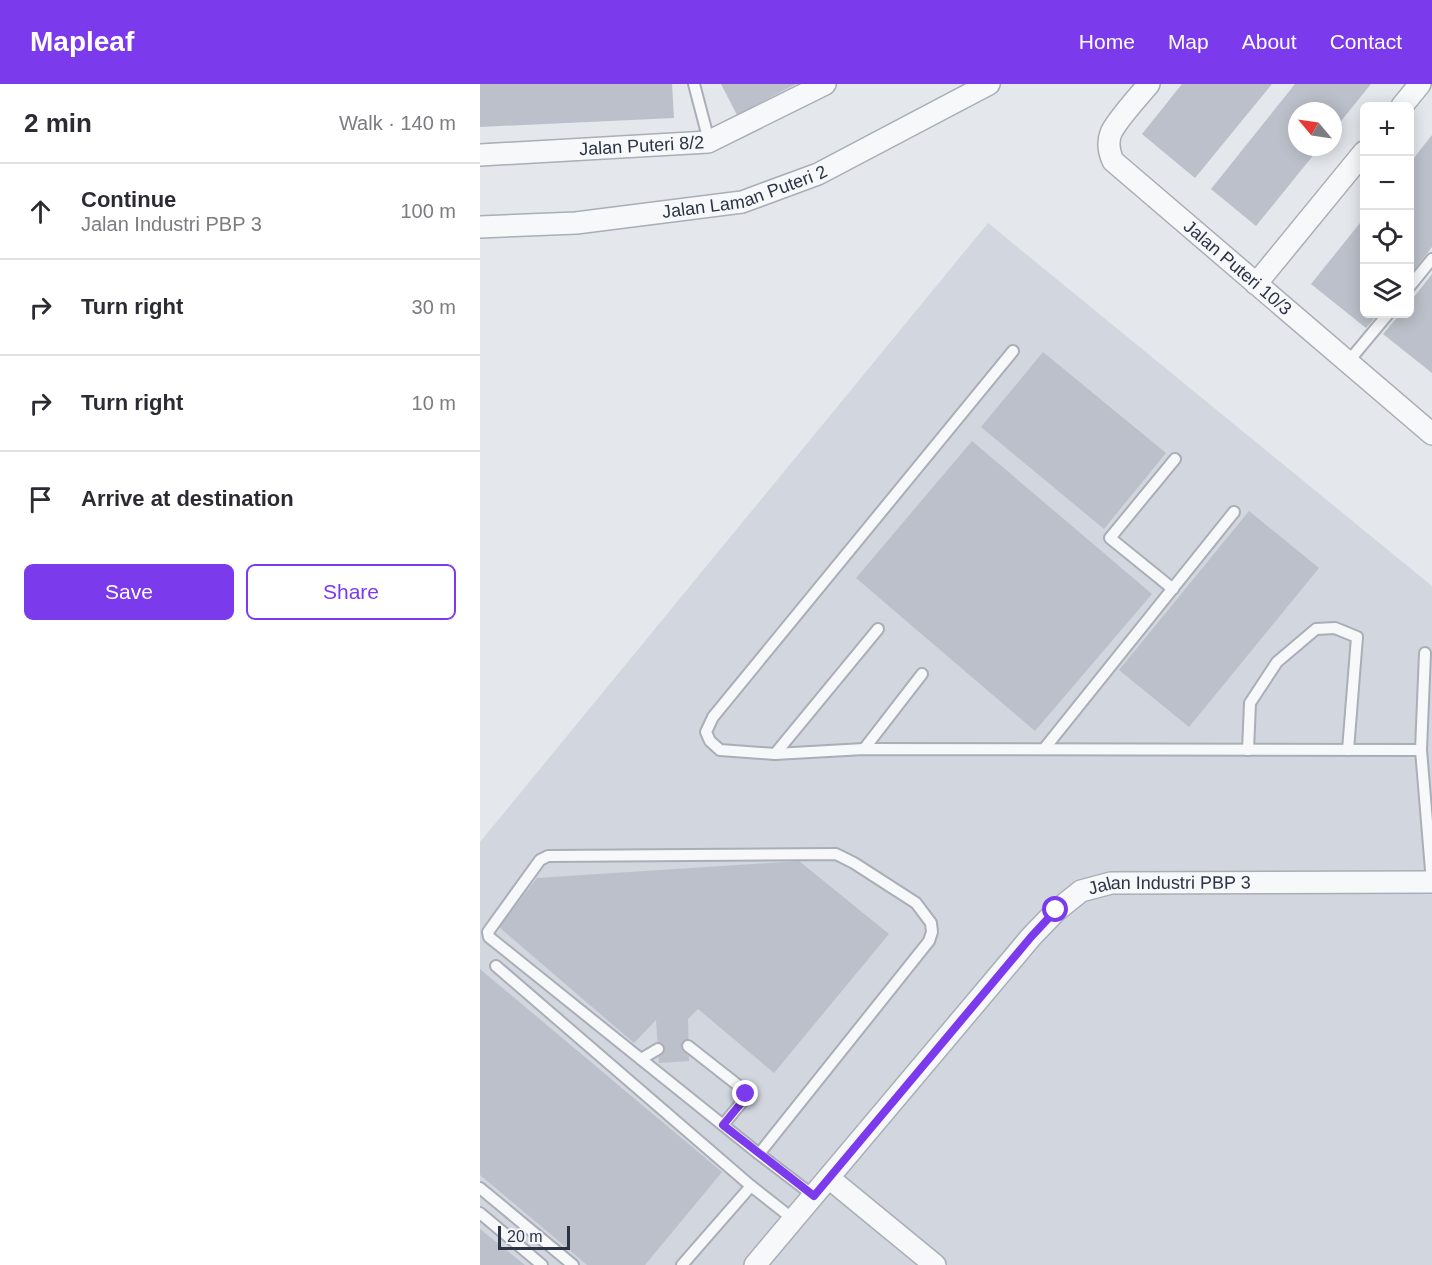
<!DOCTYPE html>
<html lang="en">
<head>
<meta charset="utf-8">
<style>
	:root { --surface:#fff; --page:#f7f7f7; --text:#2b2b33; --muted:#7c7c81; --line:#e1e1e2; --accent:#7c3aed }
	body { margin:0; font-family:Helvetica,sans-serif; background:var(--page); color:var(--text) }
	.controls { position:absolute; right:18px; top:18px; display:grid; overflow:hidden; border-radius:9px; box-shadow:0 3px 15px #0003 }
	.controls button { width:54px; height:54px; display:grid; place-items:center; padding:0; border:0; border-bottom:2px solid var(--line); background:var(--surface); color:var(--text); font:30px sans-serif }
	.compass { position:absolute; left:808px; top:18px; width:54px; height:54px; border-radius:50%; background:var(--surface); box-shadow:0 3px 15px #0003; rotate:299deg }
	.scale { position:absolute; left:18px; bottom:15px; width:72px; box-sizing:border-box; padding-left:6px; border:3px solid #2b3445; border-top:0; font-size:16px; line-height:21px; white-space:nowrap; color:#2b3445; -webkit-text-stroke:4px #f4f6f9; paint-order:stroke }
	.stop { position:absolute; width:18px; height:18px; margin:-14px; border:4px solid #7c3aed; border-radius:50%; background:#fff }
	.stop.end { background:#7c3aed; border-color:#fff; box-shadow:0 2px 6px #0008 }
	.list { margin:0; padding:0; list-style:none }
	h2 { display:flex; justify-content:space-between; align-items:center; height:78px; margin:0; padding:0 24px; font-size:26px }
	h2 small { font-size:20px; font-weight:400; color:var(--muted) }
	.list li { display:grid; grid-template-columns:39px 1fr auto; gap:18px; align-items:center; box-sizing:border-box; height:96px; padding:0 24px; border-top:2px solid var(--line) }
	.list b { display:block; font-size:22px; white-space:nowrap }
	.list p { margin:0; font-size:20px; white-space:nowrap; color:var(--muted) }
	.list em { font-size:20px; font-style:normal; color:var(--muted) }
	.actions { display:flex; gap:12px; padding:18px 24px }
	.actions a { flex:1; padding:14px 0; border:2px solid var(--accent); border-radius:9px; text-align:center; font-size:21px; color:var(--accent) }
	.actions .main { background:var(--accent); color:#fff }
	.icon { flex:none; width:33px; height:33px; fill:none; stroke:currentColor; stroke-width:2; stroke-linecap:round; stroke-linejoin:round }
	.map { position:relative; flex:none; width:952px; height:1181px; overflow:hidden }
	header { display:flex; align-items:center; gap:36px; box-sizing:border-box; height:84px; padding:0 30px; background:var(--accent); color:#fff }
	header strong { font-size:28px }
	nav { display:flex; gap:33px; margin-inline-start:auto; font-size:21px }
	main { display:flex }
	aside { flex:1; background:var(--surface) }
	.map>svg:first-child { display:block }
	.built { fill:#d2d6de }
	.building { fill:#bbc0ca }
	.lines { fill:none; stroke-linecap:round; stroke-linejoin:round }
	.service-casing { stroke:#a9aeb7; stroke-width:14 }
	.minor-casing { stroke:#a9aeb7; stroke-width:24 }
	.service { stroke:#f7f8fa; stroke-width:10 }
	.minor { stroke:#f7f8fa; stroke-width:21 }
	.route { stroke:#7c3aed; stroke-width:8 }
	.labels { text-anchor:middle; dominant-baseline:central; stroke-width:4.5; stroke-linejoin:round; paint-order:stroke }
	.street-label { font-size:18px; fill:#2b3445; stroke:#f4f6f9 }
</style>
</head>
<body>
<header>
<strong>Mapleaf</strong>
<nav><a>Home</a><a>Map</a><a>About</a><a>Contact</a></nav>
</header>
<main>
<aside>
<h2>2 min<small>Walk · 140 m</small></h2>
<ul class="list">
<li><svg class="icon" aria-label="ahead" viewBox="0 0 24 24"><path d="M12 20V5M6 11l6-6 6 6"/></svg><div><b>Continue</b><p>Jalan Industri PBP 3</p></div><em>100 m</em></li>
<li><svg class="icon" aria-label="right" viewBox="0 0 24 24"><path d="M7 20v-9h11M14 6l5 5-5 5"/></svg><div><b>Turn right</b></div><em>30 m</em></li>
<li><svg class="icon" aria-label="right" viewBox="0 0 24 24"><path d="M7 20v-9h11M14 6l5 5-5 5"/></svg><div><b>Turn right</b></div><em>10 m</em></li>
<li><svg class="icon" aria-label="arrive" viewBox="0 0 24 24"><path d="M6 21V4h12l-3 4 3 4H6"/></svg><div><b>Arrive at destination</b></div></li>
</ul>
<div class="actions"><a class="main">Save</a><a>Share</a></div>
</aside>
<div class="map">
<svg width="952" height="1181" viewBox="0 0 952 1181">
	<rect width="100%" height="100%" fill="#e4e7ec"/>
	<path class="built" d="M508,139L952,502V1181H0V758Z"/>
	<g class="building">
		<path d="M0,0H192L194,34L0,43Z"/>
		<path d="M241,0H316L257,31Z"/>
		<path d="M702,0H792L715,94L662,50Z"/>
		<path d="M815,0H891L853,47V27H817V63H840L776,142L731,105Z"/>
		<path d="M952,51V163L930,191V79Z"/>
		<path d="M884,134V230H898L886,244L831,200Z"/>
		<path d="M952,190V289L903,250L920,230H930V218Z"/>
		<path d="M563,268L686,369L624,445L501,343Z"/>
		<path d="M492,357L672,510L555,647L376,494Z"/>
		<path d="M769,427L839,484L709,643L639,586Z"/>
		<path d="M319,777L409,850L294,989L218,925L208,935L209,977L179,979L176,936L154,959L19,843L57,794Z"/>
		<path d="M0,885L242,1088L165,1181H107L0,1091Z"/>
		<path d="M0,1145L45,1181H0Z"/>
	</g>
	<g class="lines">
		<defs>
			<g id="service">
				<path d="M214,0L229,57"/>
				<path d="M930,202L952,175"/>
				<path d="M533,267L233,633L226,648L230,657L240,666L295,670L384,665L941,666"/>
				<path d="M868,278L908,230"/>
				<path d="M693,505L630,454L695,375"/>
				<path d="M945,569L941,666L952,798"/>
				<path d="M384,665L442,590"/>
				<path d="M564,665L754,428"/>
				<path d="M768,666L770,619L797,578L836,545L855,544L877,553L868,666"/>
				<path d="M295,670L398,545"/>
				<path d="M16,882L271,1102L313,1135"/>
				<path d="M208,962L264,1006L266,1010L262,1018L243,1041"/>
				<path d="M161,975L178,965"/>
				<path d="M279,1070L449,857L452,848L451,839L436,819L374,779L356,770L68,772L60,776L8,848L9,853L279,1070L334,1112"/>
				<path d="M0,1104L93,1181"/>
				<path d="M0,1129L62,1181"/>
				<path d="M202,1181L271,1102"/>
			</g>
			<g id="minor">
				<path id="s1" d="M669,0C659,12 636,37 631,49C627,59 629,68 633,77L952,350"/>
				<path d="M922,22L940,0"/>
				<path id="s2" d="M0,71L228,58L345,0"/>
				<path id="s3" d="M0,143L96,139L262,118L338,90L509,0"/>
				<path d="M776,200L884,68"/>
				<path d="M349,1094L455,1181"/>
				<path id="s4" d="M275,1181L551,853L576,827L601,807L631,799L952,798"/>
			</g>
		</defs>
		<use href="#service" class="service-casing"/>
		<use href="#minor" class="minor-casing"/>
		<use href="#service" class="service"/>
		<use href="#minor" class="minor"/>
	</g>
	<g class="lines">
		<path class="route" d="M266,1010L262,1018L243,1041L334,1112L551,853L576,826"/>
	</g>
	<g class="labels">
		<g class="street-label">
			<text stroke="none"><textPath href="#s2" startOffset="162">Jalan Puteri 8/2</textPath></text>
			<text stroke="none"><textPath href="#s3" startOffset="268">Jalan Laman Puteri 2</textPath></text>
			<text stroke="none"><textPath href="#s1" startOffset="255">Jalan Puteri 10/3</textPath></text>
			<text stroke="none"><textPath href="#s4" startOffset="586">Jalan Industri PBP 3</textPath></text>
		</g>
	</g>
</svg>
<div class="controls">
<button>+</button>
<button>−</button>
<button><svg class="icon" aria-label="locate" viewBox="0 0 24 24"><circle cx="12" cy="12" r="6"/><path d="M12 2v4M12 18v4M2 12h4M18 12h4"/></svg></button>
<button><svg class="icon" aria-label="layers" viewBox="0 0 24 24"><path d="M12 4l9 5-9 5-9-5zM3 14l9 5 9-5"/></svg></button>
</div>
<svg class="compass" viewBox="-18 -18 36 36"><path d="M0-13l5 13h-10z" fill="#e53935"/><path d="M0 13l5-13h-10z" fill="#7c7c81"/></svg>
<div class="scale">20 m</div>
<div class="stop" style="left:576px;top:826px"></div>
<div class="stop end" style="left:266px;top:1010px"></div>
</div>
</main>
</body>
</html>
